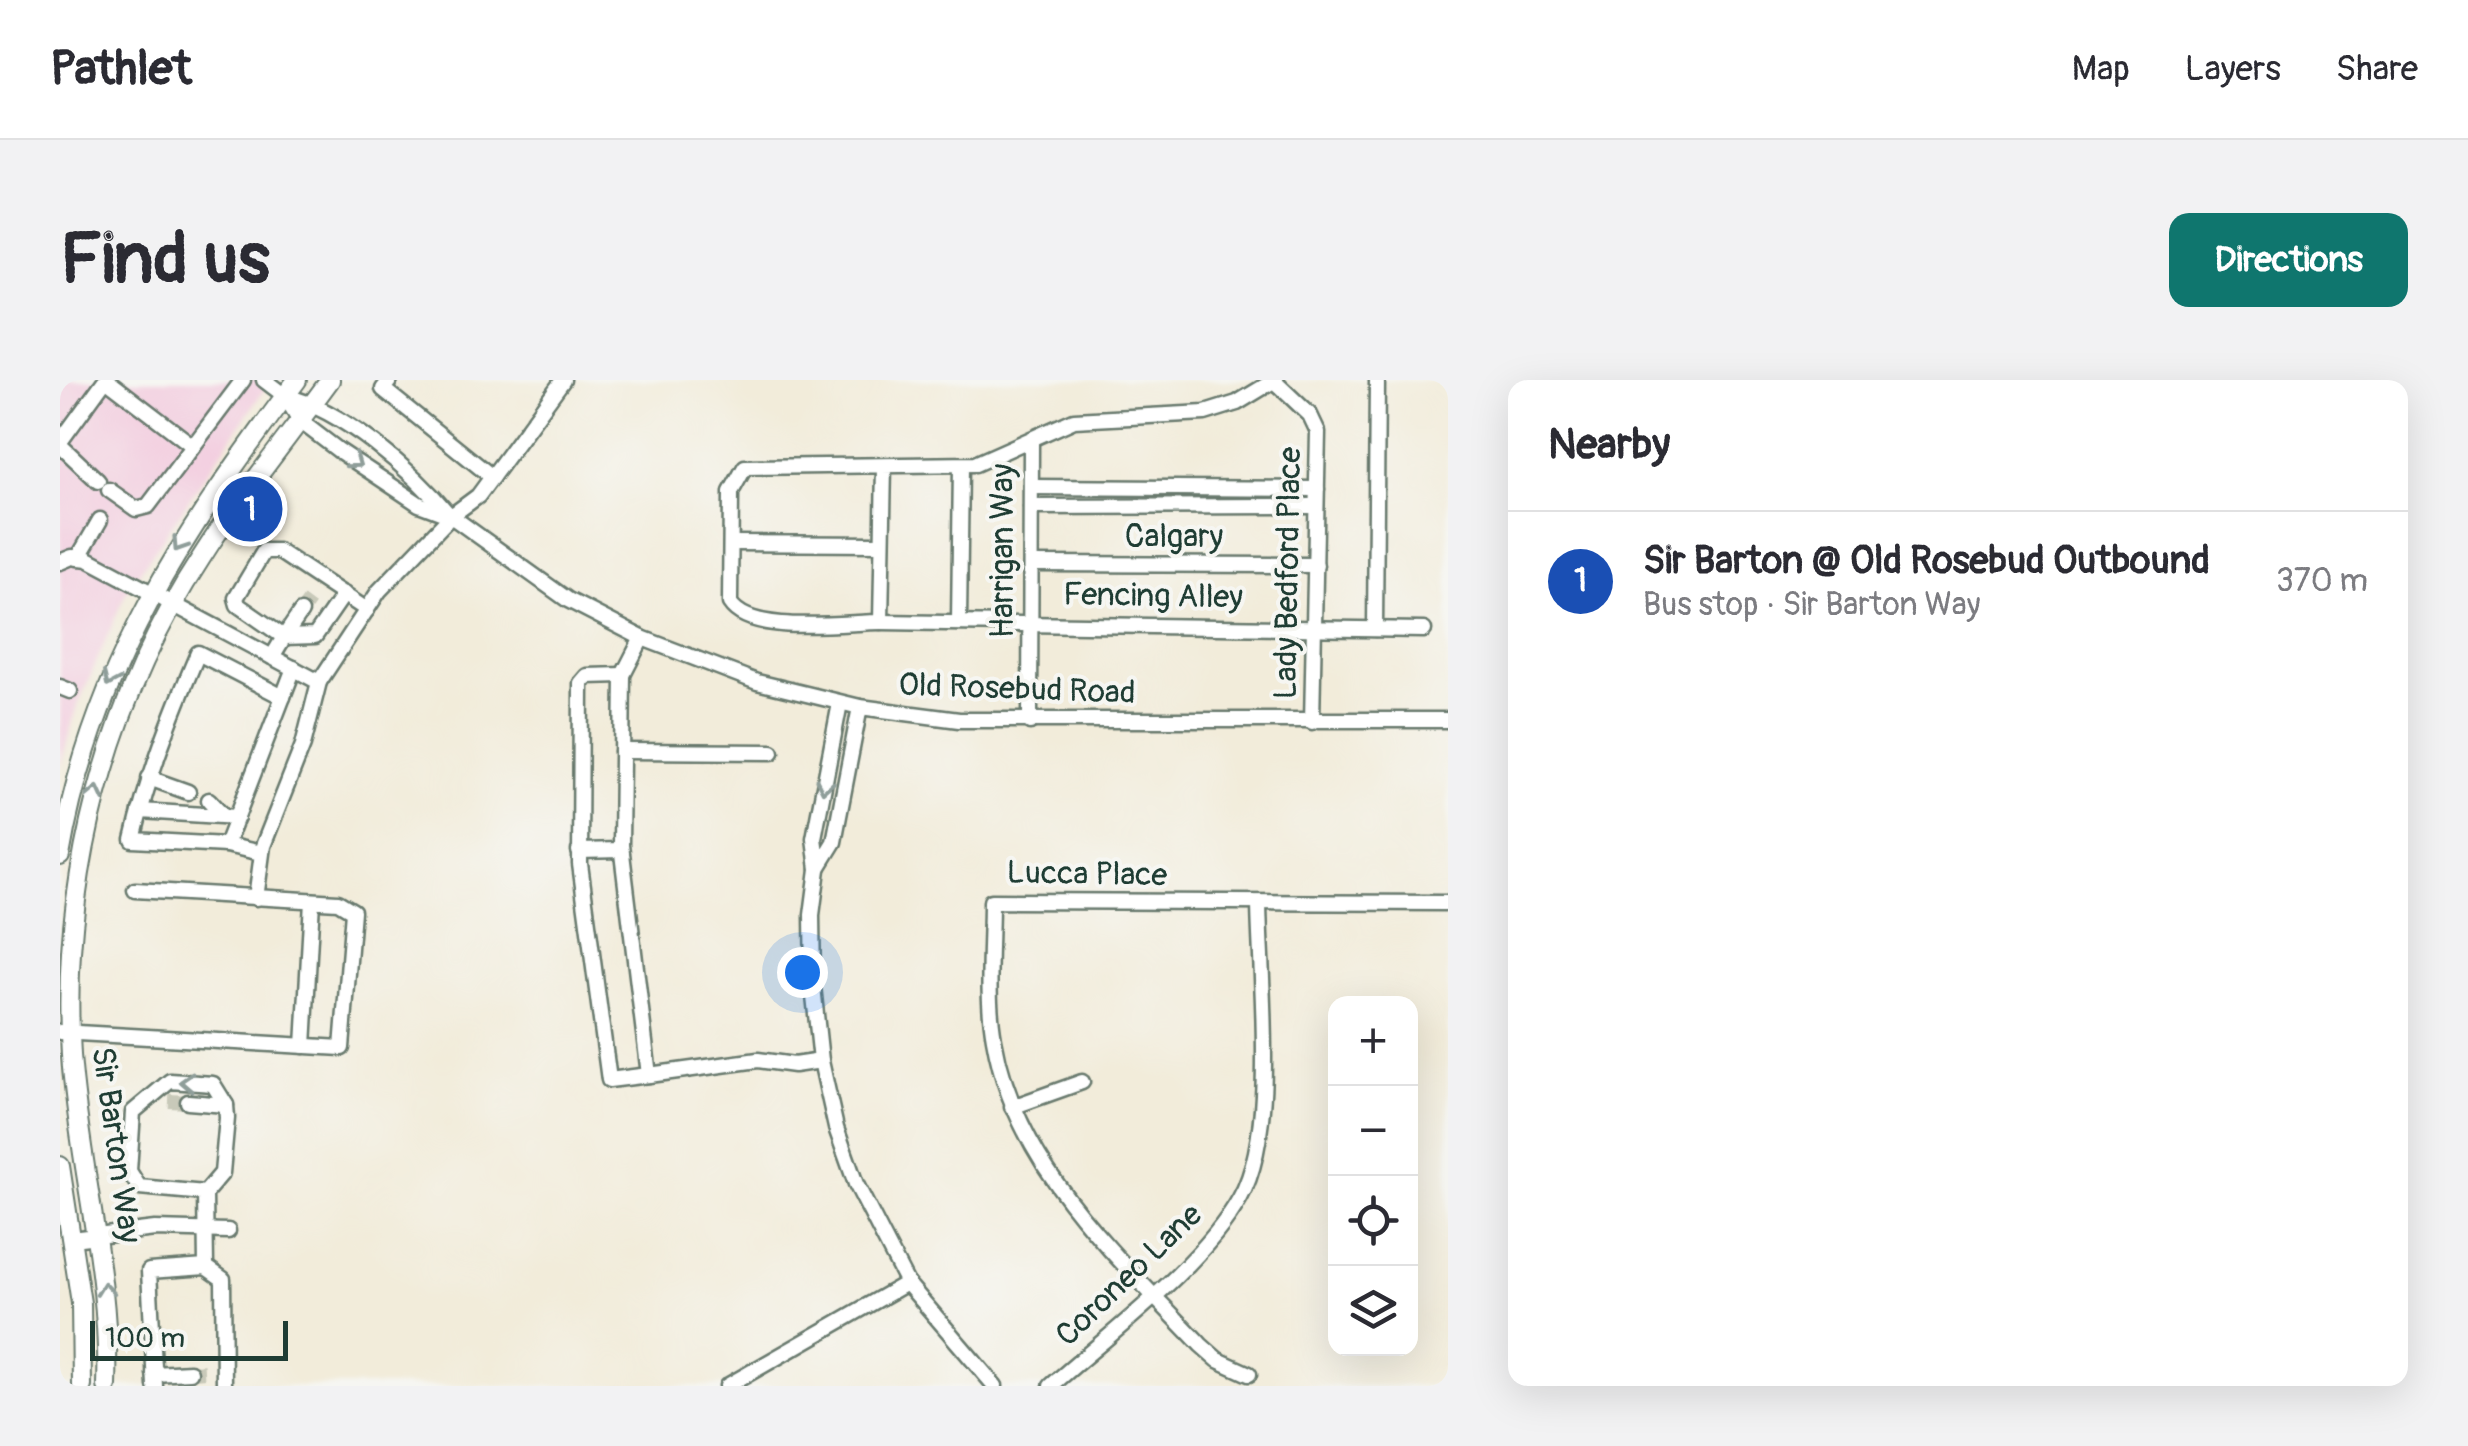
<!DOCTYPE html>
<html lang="en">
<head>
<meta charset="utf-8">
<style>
	:root { --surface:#fff; --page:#f2f2f3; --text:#2b2b33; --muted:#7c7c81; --line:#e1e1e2; --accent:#0f766e }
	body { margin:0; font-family:Pangolin,sans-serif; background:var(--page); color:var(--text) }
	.controls { position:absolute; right:30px; bottom:30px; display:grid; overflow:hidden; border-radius:20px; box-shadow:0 10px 40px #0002 }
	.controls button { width:90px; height:90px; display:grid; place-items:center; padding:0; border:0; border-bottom:2px solid var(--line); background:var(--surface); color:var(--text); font:50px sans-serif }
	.scale { position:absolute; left:30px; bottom:25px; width:198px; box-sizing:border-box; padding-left:10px; border:5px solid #1f3d34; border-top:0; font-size:28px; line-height:35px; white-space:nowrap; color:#1f3d34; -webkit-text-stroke:8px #f6f6f2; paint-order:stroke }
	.you { position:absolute; left:742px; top:592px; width:35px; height:35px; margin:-25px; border:8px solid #fff; border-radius:50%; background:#1a73e8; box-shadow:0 0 0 15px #1a73e833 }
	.badge { display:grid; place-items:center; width:65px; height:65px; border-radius:50%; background:var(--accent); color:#fff; font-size:32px; font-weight:700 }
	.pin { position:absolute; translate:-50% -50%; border:5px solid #fff; box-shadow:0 2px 10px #0006 }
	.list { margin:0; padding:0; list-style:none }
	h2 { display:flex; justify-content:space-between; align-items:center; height:130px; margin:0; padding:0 40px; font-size:42px }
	h2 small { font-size:32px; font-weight:400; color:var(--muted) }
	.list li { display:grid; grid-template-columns:65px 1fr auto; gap:30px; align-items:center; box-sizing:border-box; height:140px; padding:0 40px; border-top:2px solid var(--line) }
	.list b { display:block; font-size:38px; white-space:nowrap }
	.list p { margin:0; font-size:32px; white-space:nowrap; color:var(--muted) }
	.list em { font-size:32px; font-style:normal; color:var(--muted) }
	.icon { flex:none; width:55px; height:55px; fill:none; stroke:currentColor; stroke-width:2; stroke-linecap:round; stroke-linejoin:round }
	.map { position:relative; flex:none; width:1388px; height:1006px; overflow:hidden; border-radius:20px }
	header { display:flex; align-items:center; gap:60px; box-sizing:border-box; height:140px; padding:0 50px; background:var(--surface); border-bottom:2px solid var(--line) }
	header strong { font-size:48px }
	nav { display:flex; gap:55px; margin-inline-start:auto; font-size:35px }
	.intro { display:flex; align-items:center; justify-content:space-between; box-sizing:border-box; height:240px; padding:0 60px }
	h1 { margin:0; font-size:70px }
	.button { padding:25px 45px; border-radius:20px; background:var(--accent); color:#fff; font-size:35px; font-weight:700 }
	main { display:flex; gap:60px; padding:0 60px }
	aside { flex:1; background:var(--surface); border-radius:20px; box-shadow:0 10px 40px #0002 }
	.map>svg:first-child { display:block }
	.built { fill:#f3cfe0 }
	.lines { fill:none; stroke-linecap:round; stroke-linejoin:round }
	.minor-tunnel { stroke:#c8c9b9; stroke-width:14; stroke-dasharray:14 7; stroke-linecap:butt }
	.minor-casing { stroke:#697a6e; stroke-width:19 }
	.major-casing { stroke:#697a6e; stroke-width:22 }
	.minor { stroke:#fff; stroke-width:14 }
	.major { stroke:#fff; stroke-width:18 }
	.oneway { stroke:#8f9e9a }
	.labels { text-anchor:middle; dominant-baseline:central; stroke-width:8; stroke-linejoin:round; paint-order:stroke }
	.street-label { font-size:32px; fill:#1f3d34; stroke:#f6f6f2 }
</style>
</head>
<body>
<header>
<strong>Pathlet</strong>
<nav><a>Map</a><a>Layers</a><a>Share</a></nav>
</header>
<div class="intro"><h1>Find us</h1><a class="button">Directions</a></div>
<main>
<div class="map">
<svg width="1388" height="1006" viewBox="0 0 1388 1006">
	<rect width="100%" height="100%" fill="#f6f6f2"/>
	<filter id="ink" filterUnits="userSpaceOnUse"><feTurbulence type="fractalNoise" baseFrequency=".01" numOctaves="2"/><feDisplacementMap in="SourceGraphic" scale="20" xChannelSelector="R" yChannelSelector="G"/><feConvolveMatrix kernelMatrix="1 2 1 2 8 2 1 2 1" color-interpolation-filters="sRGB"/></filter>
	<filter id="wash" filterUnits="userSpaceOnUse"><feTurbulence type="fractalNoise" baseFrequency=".0048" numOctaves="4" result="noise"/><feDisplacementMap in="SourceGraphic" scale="40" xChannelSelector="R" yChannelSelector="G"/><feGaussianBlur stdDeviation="2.25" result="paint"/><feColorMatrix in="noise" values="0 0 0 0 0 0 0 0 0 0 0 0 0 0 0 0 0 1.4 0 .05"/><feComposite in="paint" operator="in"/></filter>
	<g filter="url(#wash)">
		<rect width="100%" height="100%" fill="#f2ecda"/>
		<path class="built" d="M0,0H211L66,212L16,330L0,387Z"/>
	</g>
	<g filter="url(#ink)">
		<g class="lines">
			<g class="minor-tunnel">
				<path d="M241,232L252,217"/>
				<path d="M109,721L128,722"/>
				<path d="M130,992L149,991"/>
			</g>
			<defs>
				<g id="minor">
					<path d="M47,0L133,66"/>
					<path d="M204,0L225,16L240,41L278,70L359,124L391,136L508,220L582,258L697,302L800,327L899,340H1388"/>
					<path d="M330,0L323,9L432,97"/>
					<path d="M1214,1L1250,35L1258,52L1252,342"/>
					<path d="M225,16C282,29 353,91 390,136"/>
					<path d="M0,62L45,0"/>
					<path d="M0,65L38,101"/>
					<path d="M824,86L821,242C784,242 691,256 670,223L671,112L685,87L915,84L1014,40L1145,33L1177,23L1215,0"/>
					<path d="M971,107L1257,109"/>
					<path d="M49,110L76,129L88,126L183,0"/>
					<path d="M971,127L1256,126"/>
					<path d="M671,163L822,164"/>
					<path d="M18,178L40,140"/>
					<path d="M0,182L12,177L28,179L259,302"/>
					<path d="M971,184L1256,185"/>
					<path d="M821,242L1364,250"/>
					<path d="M899,242L901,85"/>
					<path d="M1315,249L1317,0"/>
					<path d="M224,257L255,256L284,214"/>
					<path d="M224,257L241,232"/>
					<path d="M582,258L563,295L561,465L589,695L698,680L734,685L761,681"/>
					<path d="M212,277L224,257L178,225L176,218L204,171H218L307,230"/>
					<path d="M563,295L527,296L521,303L520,484L549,700L589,695"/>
					<path d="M0,307L10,311"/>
					<path d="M780,323L754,458L758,489L752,535L753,606L761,681L776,748L796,804L847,903L935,1006"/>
					<path d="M970,342L971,61"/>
					<path d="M562,371L712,372"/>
					<path d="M89,398L128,412"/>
					<path d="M149,420L164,436"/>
					<path d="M80,431L177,437"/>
					<path d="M166,465L73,460C88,395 112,334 138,273L223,317"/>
					<path d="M519,471L561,470"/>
					<path d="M201,473L166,465L234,288"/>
					<path d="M758,488L774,462L800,327"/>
					<path d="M196,518L203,466L243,365L259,302L319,211L391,136L418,116L503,0"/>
					<path d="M0,652L282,668L293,531L278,522L75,510"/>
					<path d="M244,666L252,521"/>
					<path d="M128,722L166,725"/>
					<path d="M952,727L1022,702"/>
					<path d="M12,859L95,849L168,851"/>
					<path d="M146,887L163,899L164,1006"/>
					<path d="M94,994L130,992"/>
					<path d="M1189,994L1158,980L1141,965C1055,874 956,788 934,659C926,615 931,566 931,521L1388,523"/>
					<path d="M95,1006L89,891L146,887L145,813L79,807L69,791L73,732L110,701L153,704L166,725L167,738L162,793L145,813"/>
					<path d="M667,1006L847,903"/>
					<path d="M991,1006C1049,954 1143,885 1180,818C1218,751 1200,602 1199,523"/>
				</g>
				<g id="major">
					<path d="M0,476C32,287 125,150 237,0"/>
					<path d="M0,786L21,923L22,1006"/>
					<path d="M47,1006C51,894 19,787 11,675C0,502 46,323 141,178C180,116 227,59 270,0"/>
				</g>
			</defs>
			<use href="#minor" class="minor-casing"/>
			<use href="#major" class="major-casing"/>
			<use href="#minor" class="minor"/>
			<use href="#major" class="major"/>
		</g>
		<defs><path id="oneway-chevron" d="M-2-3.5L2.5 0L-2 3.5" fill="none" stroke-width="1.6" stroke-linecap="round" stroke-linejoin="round" transform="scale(2.5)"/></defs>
		<g class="oneway">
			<use href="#oneway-chevron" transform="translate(295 82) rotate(36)"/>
			<use href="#oneway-chevron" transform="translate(119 165) rotate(123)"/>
			<use href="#oneway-chevron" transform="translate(50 300) rotate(114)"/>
			<use href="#oneway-chevron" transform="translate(764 406) rotate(101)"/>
			<use href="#oneway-chevron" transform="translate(36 413) rotate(-77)"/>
			<use href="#oneway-chevron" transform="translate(127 702) rotate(-177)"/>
			<use href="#oneway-chevron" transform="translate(45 909) rotate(-96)"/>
		</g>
	</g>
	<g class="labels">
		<g class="street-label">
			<text x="1114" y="157">Calgary</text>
			<text transform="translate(943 171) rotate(-90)">Harrigan Way</text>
			<text transform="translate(1228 193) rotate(-89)">Lady Bedford Place</text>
			<text transform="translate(1093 216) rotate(1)">Fencing Alley</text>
			<text transform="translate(957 309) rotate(2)">Old Rosebud Road</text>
			<text transform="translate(1027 494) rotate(1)">Lucca Place</text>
			<text transform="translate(56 765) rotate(82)">Sir Barton Way</text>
			<text transform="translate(1069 895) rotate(-44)">Coroneo Lane</text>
		</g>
	</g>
</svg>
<div class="controls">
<button>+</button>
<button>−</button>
<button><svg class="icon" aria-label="locate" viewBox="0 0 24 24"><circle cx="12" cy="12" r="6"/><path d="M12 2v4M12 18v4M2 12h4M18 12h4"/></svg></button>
<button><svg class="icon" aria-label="layers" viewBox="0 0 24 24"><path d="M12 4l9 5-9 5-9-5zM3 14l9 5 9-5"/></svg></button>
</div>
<div class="scale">100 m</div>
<div class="you"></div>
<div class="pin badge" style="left:190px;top:129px;background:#1a4fb4">1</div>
</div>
<aside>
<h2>Nearby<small></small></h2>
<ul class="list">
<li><span class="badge" style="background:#1a4fb4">1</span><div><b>Sir Barton @ Old Rosebud Outbound</b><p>Bus stop · Sir Barton Way</p></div><em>370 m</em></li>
</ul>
</aside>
</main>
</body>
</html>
